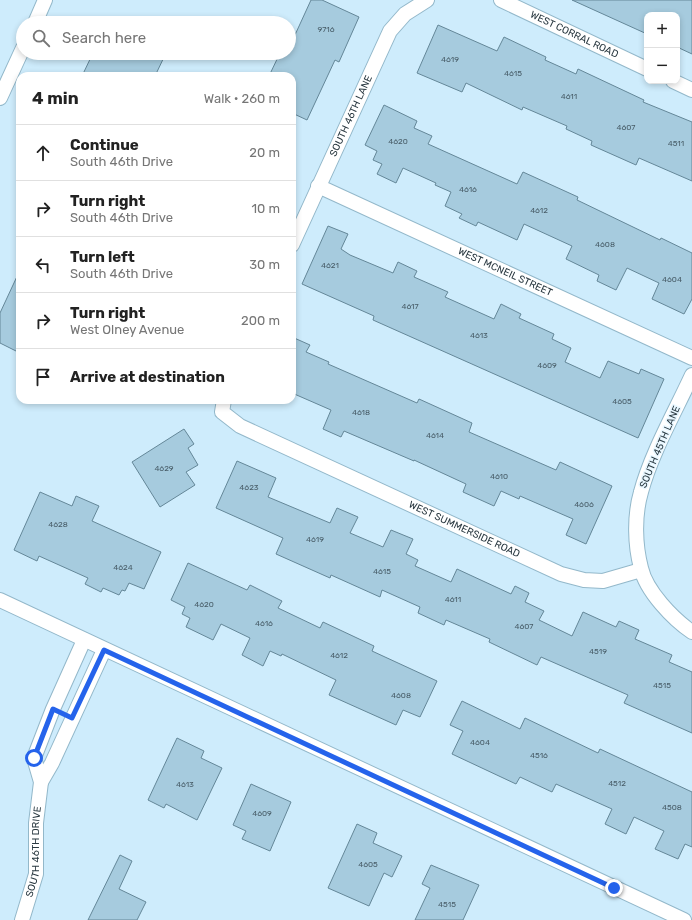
<!DOCTYPE html>
<html lang="en">
<head>
<meta charset="utf-8">
<style>
	:root { --surface:#fff; --page:#f6f6f6; --text:#222; --muted:#767676; --line:#e0e0e0 }
	body { margin:0; font-family:Rubik,sans-serif; background:var(--page); color:var(--text) }
	.controls { position:absolute; right:12px; top:12px; display:grid; overflow:hidden; border-radius:8px; box-shadow:0 2px 6px #0003 }
	.controls button { width:36px; height:36px; display:grid; place-items:center; padding:0; border:0; border-bottom:1px solid var(--line); background:var(--surface); color:var(--text); font:20px sans-serif }
	.stop { position:absolute; width:12px; height:12px; margin:-9px; border:3px solid #2563eb; border-radius:50%; background:#fff }
	.stop.end { background:#2563eb; border-color:#fff; box-shadow:0 1px 4px #0008 }
	.list { margin:0; padding:0; list-style:none }
	h2 { display:flex; justify-content:space-between; align-items:center; height:52px; margin:0; padding:0 16px; font-size:17px }
	h2 small { font-size:13px; font-weight:400; color:var(--muted) }
	.list li { display:grid; grid-template-columns:26px 1fr auto; gap:12px; align-items:center; box-sizing:border-box; height:56px; padding:0 16px; border-top:1px solid var(--line) }
	.list b { display:block; font-size:15px; white-space:nowrap }
	.list p { margin:0; font-size:13px; white-space:nowrap; color:var(--muted) }
	.list em { font-size:13px; font-style:normal; color:var(--muted) }
	.icon { flex:none; width:22px; height:22px; fill:none; stroke:currentColor; stroke-width:2; stroke-linecap:round; stroke-linejoin:round }
	.map { position:relative; flex:none; width:692px; height:920px; overflow:hidden }
	.search { position:absolute; background:var(--surface); box-shadow:0 2px 6px #0003; left:16px; top:16px; width:280px; height:44px; display:flex; align-items:center; gap:10px; box-sizing:border-box; padding:0 14px; border-radius:22px; color:var(--muted); font-size:15px }
	.panel { position:absolute; background:var(--surface); box-shadow:0 2px 6px #0003; left:16px; top:72px; width:280px; height:332px; border-radius:12px }
	.map>svg:first-child { display:block }
	.building { fill:#a6cbde; stroke:#648798 }
	.lines { fill:none; stroke-linecap:round; stroke-linejoin:round }
	.minor-casing { stroke:#93b8ca; stroke-width:16 }
	.minor { stroke:#fff; stroke-width:14 }
	.route { stroke:#2563eb; stroke-width:5 }
	.labels { text-anchor:middle; dominant-baseline:central; stroke-width:3; stroke-linejoin:round; paint-order:stroke }
	.number-label { font-size:8px; fill:#485d68 }
	.street-label { font-size:10px; fill:#293840; stroke:#e8f7ff }
</style>
</head>
<body>
<div class="map">
<svg width="692" height="920" viewBox="0 0 692 920">
	<rect width="100%" height="100%" fill="#ceecfc"/>
	<g class="building">
		<path d="M311,0H322L359,17L339,62L335,60L307,120L292,113V76H269L280,53H289V48Z"/>
		<path d="M572,0H692V54L677,47V15H647V34Z"/>
		<path d="M438,25L497,51L504,37L546,57L545,60L576,74L578,69L644,100L643,102L692,122V181L639,158L636,165L591,145L592,141L566,129L567,126L523,107L522,110L466,83L462,92L417,73Z"/>
		<path d="M93,53H166L155,76H82Z"/>
		<path d="M384,105L417,121L414,128L432,136L428,144L517,184L523,172L578,197L577,200L660,240L661,238L692,253V299L684,314L652,299L659,283L627,268L616,290L597,281L599,275L566,259L572,246L524,224L517,240L478,222L476,226L459,218L462,214L445,206L451,192L435,185L436,183L403,168L396,183L377,174L382,164L373,160L377,151L365,145Z"/>
		<path d="M328,226L348,234L341,249L350,255L393,273L398,262L417,271L414,277L448,292L445,297L494,319L501,304L521,314L519,318L554,334L552,339L571,348L565,362L600,378L608,361L639,374L641,369L664,379L638,438L373,320L374,316L302,284Z"/>
		<path d="M20,270V353L0,343V313Z"/>
		<path d="M292,337L310,345L306,352L329,362L328,364L417,403L419,399L472,423L469,432L556,470L560,462L612,486L586,544L566,535L573,519L520,496L519,499L501,491L494,506L463,492L466,484L414,460V461L344,431L341,437L323,429L331,410L292,393Z"/>
		<path d="M184,429L194,444L188,448L198,465L186,472L195,485L160,507L132,462Z"/>
		<path d="M237,461L276,478L268,497L330,523L337,508L358,517L350,533L383,547L391,530L413,539L406,554L418,560L415,566L451,582L457,569L511,594L515,586L529,593L525,602L544,611L539,620L572,636L583,612L616,627L619,621L639,630L635,639L672,655L669,662L692,672V733L624,703L628,695L541,657L537,665L489,642L490,639L446,620L444,625L418,613L420,607L382,590L380,597L331,575L330,578L276,554L283,538L216,508Z"/>
		<path d="M40,492L72,506L76,496L99,506L92,521L161,552L144,589L129,583L125,591L122,590L119,595L103,588L101,592L85,584L88,578L39,556L37,561L14,550Z"/>
		<path d="M188,563L247,590L250,585L282,601L278,608L320,628L323,622L374,646L372,651L437,681L420,717L403,710L396,725L329,695L336,680L282,654L281,656L270,651L263,666L242,655L250,638L221,624L213,640L186,627L190,618L182,614L185,607L171,600Z"/>
		<path d="M462,701L520,729L525,718L598,753L600,749L692,792V847L685,844L678,859L655,849L664,831L634,817L626,834L605,824L612,809L556,784L552,792L520,777L516,784L452,754L463,731L450,725Z"/>
		<path d="M177,738L204,751L201,758L222,768L197,820L166,804L164,808L148,800Z"/>
		<path d="M251,784L291,802L270,851L242,839L246,831L233,825Z"/>
		<path d="M357,824L377,833L373,843L402,856L392,877L384,873L369,906L328,888Z"/>
		<path d="M120,855L132,861L119,889L146,902L137,920H88Z"/>
		<path d="M431,865L479,885L463,920H415L430,888L422,884Z"/>
	</g>
	<g class="lines">
		<defs>
			<g id="minor">
				<path id="s1" d="M501,0L647,69"/>
				<path d="M35,23L45,0"/>
				<path d="M673,81L692,90"/>
				<path d="M0,98L23,48"/>
				<path id="s2" d="M318,186L692,358"/>
				<path id="s3" d="M292,245L390,31L405,14L427,0"/>
				<path d="M692,375C675,412 651,454 641,492C634,516 635,545 641,568C646,591 673,619 692,632"/>
				<path id="s4" d="M224,400L222,412L240,426L561,574L584,580L603,581L641,570"/>
				<path d="M0,600L684,920"/>
				<path d="M41,782L52,763L104,650"/>
				<path id="s5" d="M22,920L36,874V823L41,782L34,758L53,709L84,640"/>
			</g>
		</defs>
		<use href="#minor" class="minor-casing"/>
		<use href="#minor" class="minor"/>
	</g>
	<g class="lines">
		<path class="route" d="M34,758L53,709L72,718L104,650L614,888"/>
	</g>
	<g class="labels">
		<g class="number-label">
			<text x="326" y="29">9716</text>
			<text x="450" y="59">4619</text>
			<text x="513" y="73">4615</text>
			<text x="569" y="96">4611</text>
			<text x="626" y="127">4607</text>
			<text x="398" y="141">4620</text>
			<text x="676" y="143">4511</text>
			<text x="468" y="189">4616</text>
			<text x="539" y="210">4612</text>
			<text x="605" y="244">4608</text>
			<text x="330" y="265">4621</text>
			<text x="672" y="279">4604</text>
			<text x="410" y="306">4617</text>
			<text x="479" y="335">4613</text>
			<text x="547" y="365">4609</text>
			<text x="622" y="401">4605</text>
			<text x="361" y="412">4618</text>
			<text x="435" y="435">4614</text>
			<text x="164" y="468">4629</text>
			<text x="499" y="476">4610</text>
			<text x="249" y="487">4623</text>
			<text x="584" y="504">4606</text>
			<text x="58" y="524">4628</text>
			<text x="315" y="539">4619</text>
			<text x="123" y="567">4624</text>
			<text x="382" y="571">4615</text>
			<text x="453" y="599">4611</text>
			<text x="204" y="604">4620</text>
			<text x="264" y="623">4616</text>
			<text x="524" y="626">4607</text>
			<text x="598" y="651">4519</text>
			<text x="339" y="655">4612</text>
			<text x="662" y="685">4515</text>
			<text x="401" y="695">4608</text>
			<text x="480" y="742">4604</text>
			<text x="539" y="755">4516</text>
			<text x="617" y="783">4512</text>
			<text x="185" y="784">4613</text>
			<text x="672" y="807">4508</text>
			<text x="262" y="813">4609</text>
			<text x="368" y="864">4605</text>
			<text x="447" y="904">4515</text>
		</g>
		<g class="street-label">
			<text stroke="none"><textPath href="#s1" startOffset="81">WEST CORRAL ROAD</textPath></text>
			<text stroke="none"><textPath href="#s3" startOffset="142">SOUTH 46TH LANE</textPath></text>
			<text stroke="none"><textPath href="#s2" startOffset="206">WEST MCNEIL STREET</textPath></text>
			<text transform="translate(660 447) rotate(-67)">SOUTH 45TH LANE</text>
			<text stroke="none"><textPath href="#s4" startOffset="282">WEST SUMMERSIDE ROAD</textPath></text>
			<text stroke="none"><textPath href="#s5" startOffset="70">SOUTH 46TH DRIVE</textPath></text>
		</g>
	</g>
</svg>
<div class="controls">
<button>+</button>
<button>−</button>
</div>
<div class="stop" style="left:34px;top:758px"></div>
<div class="stop end" style="left:614px;top:888px"></div>
<div class="search"><svg class="icon" aria-label="search" viewBox="0 0 24 24"><circle cx="10" cy="10" r="6"/><path d="M15 15l6 6"/></svg>Search here</div>
<section class="panel">
<h2>4 min<small>Walk · 260 m</small></h2>
<ul class="list">
<li><svg class="icon" aria-label="ahead" viewBox="0 0 24 24"><path d="M12 20V5M6 11l6-6 6 6"/></svg><div><b>Continue</b><p>South 46th Drive</p></div><em>20 m</em></li>
<li><svg class="icon" aria-label="right" viewBox="0 0 24 24"><path d="M7 20v-9h11M14 6l5 5-5 5"/></svg><div><b>Turn right</b><p>South 46th Drive</p></div><em>10 m</em></li>
<li><svg class="icon" aria-label="left" viewBox="0 0 24 24"><path d="M17 20v-9H6M10 6l-5 5 5 5"/></svg><div><b>Turn left</b><p>South 46th Drive</p></div><em>30 m</em></li>
<li><svg class="icon" aria-label="right" viewBox="0 0 24 24"><path d="M7 20v-9h11M14 6l5 5-5 5"/></svg><div><b>Turn right</b><p>West Olney Avenue</p></div><em>200 m</em></li>
<li><svg class="icon" aria-label="arrive" viewBox="0 0 24 24"><path d="M6 21V4h12l-3 4 3 4H6"/></svg><div><b>Arrive at destination</b></div></li>
</ul>
</section>
</div>
</body>
</html>
